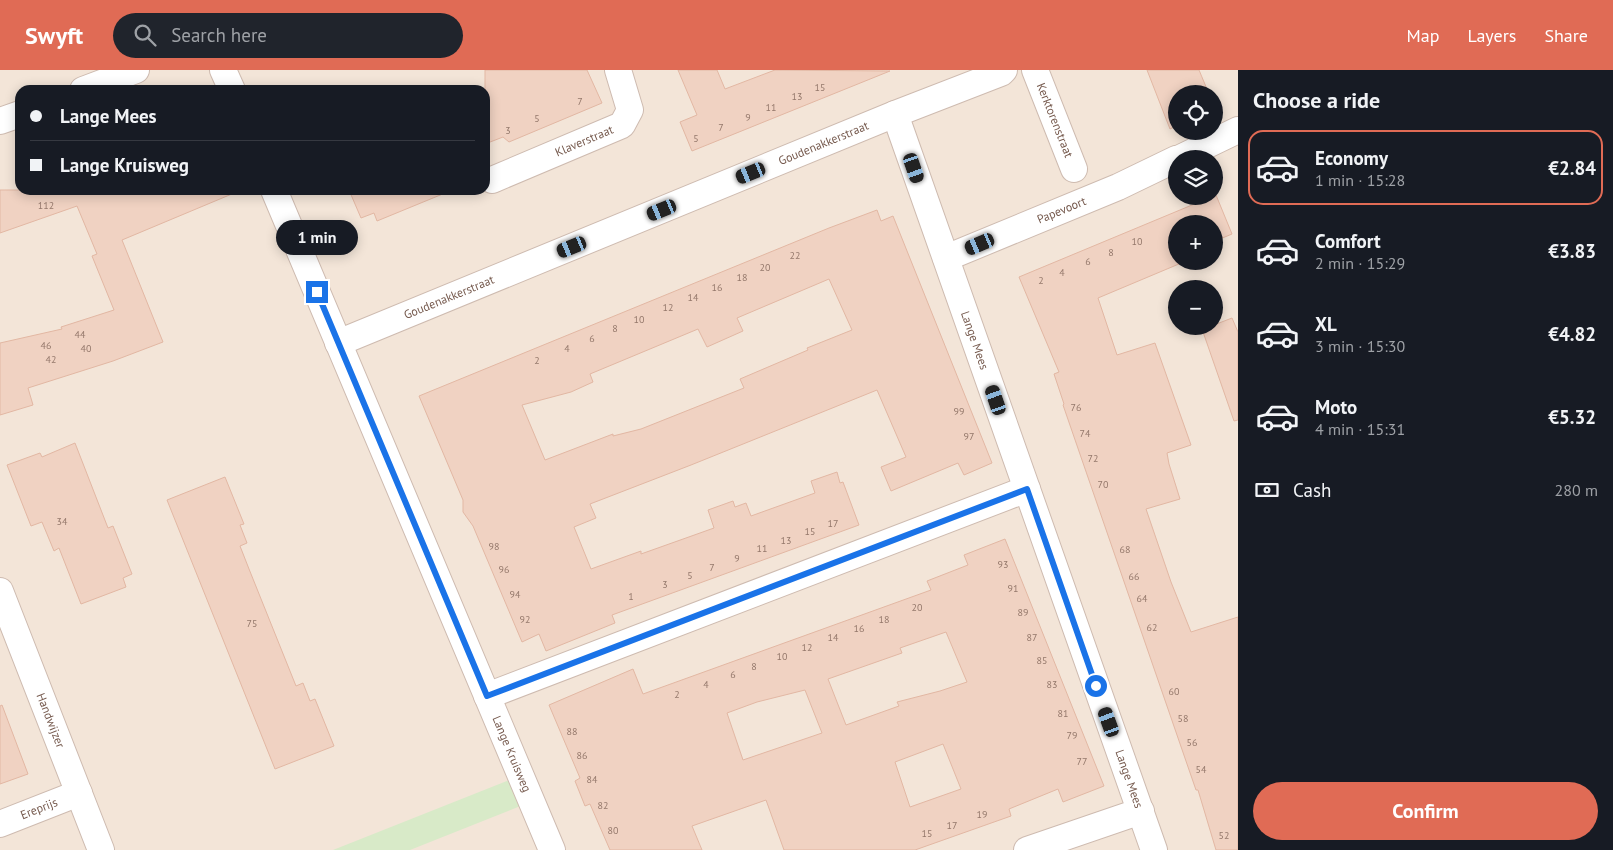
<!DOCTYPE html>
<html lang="en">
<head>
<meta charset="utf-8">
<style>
  body { margin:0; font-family:"PT Sans",sans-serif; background:#20242c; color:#f1f3f6; height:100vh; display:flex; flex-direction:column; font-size:19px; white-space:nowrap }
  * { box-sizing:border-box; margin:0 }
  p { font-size:16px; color:#9ea1a6 }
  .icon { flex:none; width:28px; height:28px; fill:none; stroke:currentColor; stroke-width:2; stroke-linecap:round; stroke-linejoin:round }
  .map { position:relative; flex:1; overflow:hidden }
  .sheet { display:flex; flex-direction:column; background:#171b24; width:375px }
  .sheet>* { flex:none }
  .hud { position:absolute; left:15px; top:15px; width:475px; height:110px; border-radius:15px; box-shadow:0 2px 12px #0003; display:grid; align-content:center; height:110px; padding:0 15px; background:#171b24 }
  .fabs { position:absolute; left:1168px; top:15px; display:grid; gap:10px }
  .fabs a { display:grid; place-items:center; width:55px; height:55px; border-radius:50%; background:#171b24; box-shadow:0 2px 12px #0003; font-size:25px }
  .end { position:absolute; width:22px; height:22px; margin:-11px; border:6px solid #1a73e8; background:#fff; box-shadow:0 0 0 2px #fff }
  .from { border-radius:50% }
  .bubble { position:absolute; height:35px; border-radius:18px; background:#171b24; box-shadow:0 2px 12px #0003; font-size:16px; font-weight:700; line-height:35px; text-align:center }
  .car { position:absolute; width:15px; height:30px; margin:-15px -8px; border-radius:6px; box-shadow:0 0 4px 1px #0007; background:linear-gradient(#222 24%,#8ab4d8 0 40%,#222 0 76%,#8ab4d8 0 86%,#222 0) }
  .hud b { display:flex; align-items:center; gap:18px; height:48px; font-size:19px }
  .hud b+b { border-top:1px solid #363941 }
  .hud i { width:12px; height:12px; background:#f1f3f6 }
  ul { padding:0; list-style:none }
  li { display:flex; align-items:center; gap:15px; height:75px; margin:0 10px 8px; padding:0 5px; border:2px solid transparent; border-radius:15px }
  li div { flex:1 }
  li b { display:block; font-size:19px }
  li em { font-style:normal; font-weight:700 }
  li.on { border-color:#e06b55 }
  li>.icon { width:45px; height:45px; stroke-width:1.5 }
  h2 { padding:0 15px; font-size:22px; line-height:60px }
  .pay { display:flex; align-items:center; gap:12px; height:55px; padding:0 15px; font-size:19px }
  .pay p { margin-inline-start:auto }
  .cta { display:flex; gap:10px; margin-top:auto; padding:10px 15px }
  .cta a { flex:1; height:58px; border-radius:30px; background:#e06b55; color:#fff; font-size:20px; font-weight:700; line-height:58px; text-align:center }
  header { display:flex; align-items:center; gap:30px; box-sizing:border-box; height:70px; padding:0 25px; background:#e06b55; color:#fff }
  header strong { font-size:24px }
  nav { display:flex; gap:28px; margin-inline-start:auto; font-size:18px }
  .search { width:350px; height:45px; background:#20242c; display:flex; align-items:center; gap:12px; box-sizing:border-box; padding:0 18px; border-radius:28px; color:#9ea1a6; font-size:19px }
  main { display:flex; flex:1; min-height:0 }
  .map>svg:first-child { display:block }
  .residential { fill:#f3e5d8; fill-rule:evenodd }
  .green { fill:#d8eac8 }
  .building { fill:#f0d2c2; stroke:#e2b7a3; fill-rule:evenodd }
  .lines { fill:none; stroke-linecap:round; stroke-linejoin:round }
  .minor-casing { stroke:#cebbb0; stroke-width:28 }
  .minor { stroke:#fff; stroke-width:26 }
  .route { stroke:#1a73e8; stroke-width:6 }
  .labels { text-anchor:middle; stroke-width:4.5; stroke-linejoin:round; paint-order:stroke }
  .number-label { font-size:10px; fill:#94786b }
  .street-label { font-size:12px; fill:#765a4e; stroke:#fef8f0 }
</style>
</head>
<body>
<header>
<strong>Swyft</strong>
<div class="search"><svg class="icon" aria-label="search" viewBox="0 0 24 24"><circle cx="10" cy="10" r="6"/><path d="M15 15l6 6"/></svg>Search here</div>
<nav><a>Map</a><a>Layers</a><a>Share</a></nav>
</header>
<main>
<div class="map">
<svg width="1238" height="780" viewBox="0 0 1238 780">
  <rect width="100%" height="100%" fill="#fcf4ea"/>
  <path class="residential" d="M0 0H1238V780H0ZM20 20H485V120H20ZM1176 24H1214V61H1176ZM1176 89H1214V126H1176ZM1176 154H1214V191H1176ZM1176 219H1214V256H1176Z"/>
  <path class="green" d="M517 707 528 733 410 780H333Z"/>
  <g class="building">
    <path d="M485 0H587L602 33 509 72 503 67 485 74Z"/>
    <path d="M678 0H717L725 19 775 0 890 1 692 81 680 52 697 45Z"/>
    <path d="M1147 0H1199L1209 24H1176V56L1170 59Z"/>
    <path d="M0 120H239V121L122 170 163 272 113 291 28 318 33 335 0 345V273L62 259 61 257 114 240 92 186 97 184 77 136 0 163Z"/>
    <path d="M349 120H450V121L377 151 374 143 361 148Z"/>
    <path d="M1216 125 1232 164 1220 169 1222 175 1214 179V154H1176V191H1186L1098 228 1117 285 1155 273 1191 375 1167 383 1169 394 1180 429 1146 439 1171 512 1191 562 1238 547V780H1216L1198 720H1196L1187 694 1063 335 1064 334 1054 304 1059 302 1019 207Z"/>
    <path d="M877 140 881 151 893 146 992 393 964 405 958 393 891 421 881 397 906 387 877 320 691 395 590 434 596 448 574 457 591 499 641 481V484L714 458 708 440 733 431 735 437 746 433 751 446 815 423 811 411 837 402 840 413 843 412 859 455 612 545 615 553 546 581 539 564 522 572 473 456 463 442V430L419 326 829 158ZM829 209 852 260 807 278 808 280 740 309 744 318 641 359 613 366V364L545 390 522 335 571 322 593 312 590 304 698 259 707 277 743 261 737 248Z"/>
    <path d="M1232 248 1238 262V350L1234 351 1202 259 1214 256V255Z"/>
    <path d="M75 373 108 458 113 456 132 504 123 508 126 517 81 534 59 478 54 481 42 452 31 456 7 395 40 383 42 387Z"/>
    <path d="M225 407 244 454 240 455 247 473 240 476 249 499 296 616 303 613 310 631 315 629 334 676 275 699 167 430Z"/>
    <path d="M1005 469 1104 716 1063 732 1058 719 1009 739 1011 746 915 780H784L766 730 692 756 702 780H610L590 734 585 736 575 711 580 708 549 635 633 599 643 624 931 520 927 511 968 495 964 485ZM946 562 967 612 940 621 897 632 899 636 846 655 828 609 902 583 900 578ZM805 620 822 663 743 690 727 643 757 632ZM943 674 961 719 910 737 895 692Z"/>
    <path d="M2 635 28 704 0 714V636Z"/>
  </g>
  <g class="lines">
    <g class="minor-casing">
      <g id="minor">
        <path d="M223 0 232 20"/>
        <path id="s1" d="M1035 0 1074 99"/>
        <path d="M83 20 136 0"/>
        <path id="s2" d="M895 44 1154 780"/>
        <path d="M0 51 20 44"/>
        <path d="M1178 89 1238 60"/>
        <path id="s3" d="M492 110 622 55 630 40 618 0"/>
        <path id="s4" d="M274 120 552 780"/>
        <path id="s5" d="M946 188 1118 117 1176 89"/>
        <path id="s6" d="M338 273 895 44 1001 3 1004 0"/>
        <path id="s7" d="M0 521 101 780"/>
        <path d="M487 626 1027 419"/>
        <path id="s8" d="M0 754 79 723"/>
        <path d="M1027 780 1141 741"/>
      </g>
    </g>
    <use href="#minor" class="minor"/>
  </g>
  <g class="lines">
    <path class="route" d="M317 222 487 626 1027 419 1096 616"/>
  </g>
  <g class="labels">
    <g class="number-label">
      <text x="820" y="21">15</text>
      <text x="797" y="30">13</text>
      <text x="580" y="35">7</text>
      <text x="771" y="41">11</text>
      <text x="748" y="51">9</text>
      <text x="537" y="52">5</text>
      <text x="721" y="61">7</text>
      <text x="508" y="64">3</text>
      <text x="696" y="72">5</text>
      <text x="46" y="139">112</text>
      <text x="1137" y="175">10</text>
      <text x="1111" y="186">8</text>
      <text x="795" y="189">22</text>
      <text x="1088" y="195">6</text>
      <text x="765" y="201">20</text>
      <text x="1062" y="206">4</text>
      <text x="742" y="211">18</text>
      <text x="1041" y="214">2</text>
      <text x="717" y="221">16</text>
      <text x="693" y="231">14</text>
      <text x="668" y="241">12</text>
      <text x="639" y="253">10</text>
      <text x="615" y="262">8</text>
      <text x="80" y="268">44</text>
      <text x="592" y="272">6</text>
      <text x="46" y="279">46</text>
      <text x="86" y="282">40</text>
      <text x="567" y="282">4</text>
      <text x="51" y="293">42</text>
      <text x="537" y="294">2</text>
      <text x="1076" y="341">76</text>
      <text x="959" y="345">99</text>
      <text x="1085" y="367">74</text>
      <text x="969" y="370">97</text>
      <text x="1093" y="392">72</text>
      <text x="1103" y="418">70</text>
      <text x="62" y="455">34</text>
      <text x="833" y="457">17</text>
      <text x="810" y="465">15</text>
      <text x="786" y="474">13</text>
      <text x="494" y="480">98</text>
      <text x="762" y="482">11</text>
      <text x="1125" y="483">68</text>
      <text x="737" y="492">9</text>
      <text x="1003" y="498">93</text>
      <text x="712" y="501">7</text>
      <text x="504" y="503">96</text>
      <text x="690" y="509">5</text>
      <text x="1134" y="510">66</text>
      <text x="665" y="518">3</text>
      <text x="1013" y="522">91</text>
      <text x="515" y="528">94</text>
      <text x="631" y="530">1</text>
      <text x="1142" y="532">64</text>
      <text x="917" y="541">20</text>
      <text x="1023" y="546">89</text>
      <text x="525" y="553">92</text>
      <text x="884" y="553">18</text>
      <text x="252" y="557">75</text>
      <text x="1152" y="561">62</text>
      <text x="859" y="562">16</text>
      <text x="833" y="571">14</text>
      <text x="1032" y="571">87</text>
      <text x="807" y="581">12</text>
      <text x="782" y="590">10</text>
      <text x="1042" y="594">85</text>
      <text x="754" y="600">8</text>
      <text x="733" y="608">6</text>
      <text x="706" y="618">4</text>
      <text x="1052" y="618">83</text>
      <text x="1174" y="625">60</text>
      <text x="677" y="628">2</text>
      <text x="1063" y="647">81</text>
      <text x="1183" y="652">58</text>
      <text x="572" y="665">88</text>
      <text x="1072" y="669">79</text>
      <text x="1192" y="676">56</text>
      <text x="582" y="689">86</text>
      <text x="1082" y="695">77</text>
      <text x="1201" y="703">54</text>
      <text x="592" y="713">84</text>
      <text x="603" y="739">82</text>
      <text x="982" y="748">19</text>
      <text x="952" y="759">17</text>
      <text x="613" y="764">80</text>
      <text x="927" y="767">15</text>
      <text x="1224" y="769">52</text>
    </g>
    <g class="street-label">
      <text dy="4" stroke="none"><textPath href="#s1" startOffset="54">Kerktorenstraat</textPath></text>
      <text dy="4" stroke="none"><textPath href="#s3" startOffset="100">Klaverstraat</textPath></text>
      <text dy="4" stroke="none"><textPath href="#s6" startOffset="525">Goudenakkerstraat</textPath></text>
      <text dy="4" stroke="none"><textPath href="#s5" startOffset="125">Papevoort</textPath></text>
      <text dy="4" stroke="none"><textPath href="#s6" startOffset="120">Goudenakkerstraat</textPath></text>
      <text dy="4" stroke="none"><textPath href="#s2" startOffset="240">Lange Mees</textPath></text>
      <text dy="4" stroke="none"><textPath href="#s7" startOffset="139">Handwijzer</textPath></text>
      <text dy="4" stroke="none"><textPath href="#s4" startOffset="612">Lange Kruisweg</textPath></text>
      <text dy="4" stroke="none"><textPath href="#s2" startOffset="705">Lange Mees</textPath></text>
      <text dy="4" stroke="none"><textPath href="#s8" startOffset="42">Ereprijs</textPath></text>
    </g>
  </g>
</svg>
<div class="fabs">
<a><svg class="icon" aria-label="locate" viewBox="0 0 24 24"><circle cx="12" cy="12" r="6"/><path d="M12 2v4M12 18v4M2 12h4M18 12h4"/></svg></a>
<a><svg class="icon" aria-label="layers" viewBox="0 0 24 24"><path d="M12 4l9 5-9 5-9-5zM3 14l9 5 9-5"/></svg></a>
<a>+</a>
<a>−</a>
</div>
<i class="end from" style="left:1096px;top:616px"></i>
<i class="end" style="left:317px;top:222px"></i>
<div class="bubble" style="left:276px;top:150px;width:82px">1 min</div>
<i class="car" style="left:914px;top:98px;rotate:161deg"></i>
<i class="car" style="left:751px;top:103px;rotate:248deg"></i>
<i class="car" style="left:662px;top:140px;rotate:248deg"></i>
<i class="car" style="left:980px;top:174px;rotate:247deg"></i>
<i class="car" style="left:572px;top:177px;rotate:248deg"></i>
<i class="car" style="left:996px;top:330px;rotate:341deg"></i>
<i class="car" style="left:1109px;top:652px;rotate:340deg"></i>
<div class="hud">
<b><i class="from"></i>Lange Mees</b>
<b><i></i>Lange Kruisweg</b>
</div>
</div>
<section class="sheet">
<h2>Choose a ride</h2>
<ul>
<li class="on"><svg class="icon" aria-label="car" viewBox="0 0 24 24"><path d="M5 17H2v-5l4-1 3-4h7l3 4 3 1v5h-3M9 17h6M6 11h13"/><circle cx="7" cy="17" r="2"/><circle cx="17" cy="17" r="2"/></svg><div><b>Economy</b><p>1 min · 15:28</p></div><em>€2.84</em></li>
<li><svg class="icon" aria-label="car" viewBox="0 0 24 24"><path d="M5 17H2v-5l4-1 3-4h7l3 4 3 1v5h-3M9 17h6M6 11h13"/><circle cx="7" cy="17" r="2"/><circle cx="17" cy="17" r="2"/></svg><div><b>Comfort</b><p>2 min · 15:29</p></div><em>€3.83</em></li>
<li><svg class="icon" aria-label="car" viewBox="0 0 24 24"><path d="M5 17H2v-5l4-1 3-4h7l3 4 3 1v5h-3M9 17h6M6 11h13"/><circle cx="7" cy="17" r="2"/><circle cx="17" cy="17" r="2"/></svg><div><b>XL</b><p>3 min · 15:30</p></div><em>€4.82</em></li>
<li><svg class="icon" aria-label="car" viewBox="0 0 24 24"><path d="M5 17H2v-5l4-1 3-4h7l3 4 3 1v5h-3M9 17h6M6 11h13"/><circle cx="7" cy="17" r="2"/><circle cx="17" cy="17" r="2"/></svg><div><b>Moto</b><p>4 min · 15:31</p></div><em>€5.32</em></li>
</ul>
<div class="pay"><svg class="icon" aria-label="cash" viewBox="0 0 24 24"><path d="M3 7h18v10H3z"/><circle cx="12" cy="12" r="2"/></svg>Cash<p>280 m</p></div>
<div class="cta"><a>Confirm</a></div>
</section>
</main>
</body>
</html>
